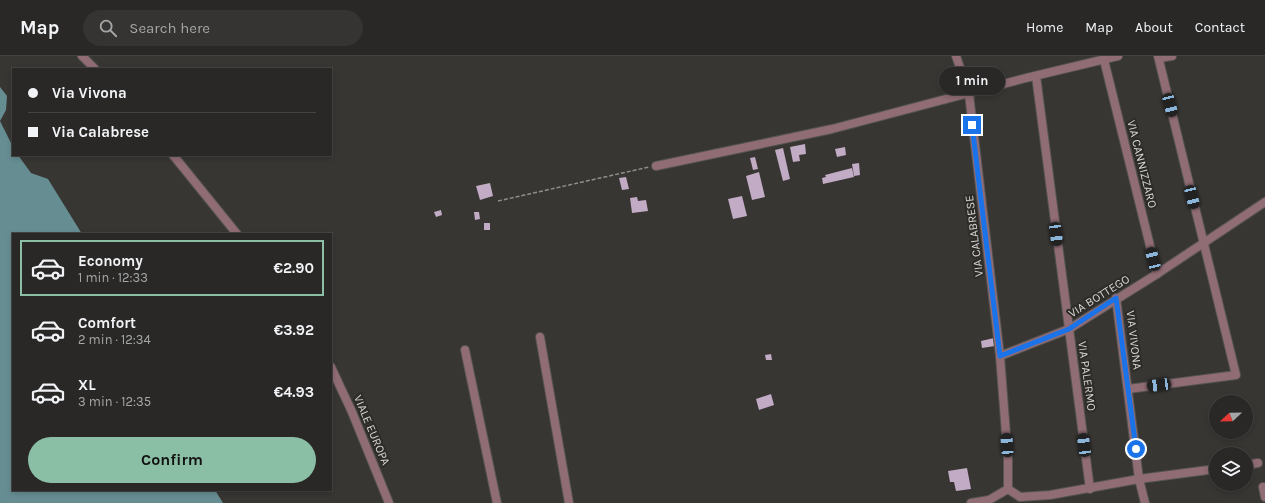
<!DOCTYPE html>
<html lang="en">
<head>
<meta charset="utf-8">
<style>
  body { margin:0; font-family:Karla,sans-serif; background:#353432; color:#f1f3f6; height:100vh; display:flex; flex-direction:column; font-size:15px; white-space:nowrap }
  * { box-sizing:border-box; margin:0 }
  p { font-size:13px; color:#a5a6a7 }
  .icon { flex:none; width:22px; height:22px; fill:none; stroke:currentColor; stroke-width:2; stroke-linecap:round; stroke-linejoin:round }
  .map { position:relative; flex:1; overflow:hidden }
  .details { position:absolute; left:12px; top:177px; width:320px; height:258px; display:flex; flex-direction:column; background:#292826; border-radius:0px; box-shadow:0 2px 6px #0003,0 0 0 1px #454443 }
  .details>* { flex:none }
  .top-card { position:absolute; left:12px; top:12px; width:320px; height:88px; border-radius:0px; box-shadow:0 2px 6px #0003,0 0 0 1px #454443; display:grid; align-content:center; height:88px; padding:0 16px; background:#292826 }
  .needle { width:26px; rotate:248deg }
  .tools { position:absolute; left:1209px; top:339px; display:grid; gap:8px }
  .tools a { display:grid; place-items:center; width:44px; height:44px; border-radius:50%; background:#292826; box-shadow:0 2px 6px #0003,0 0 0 1px #454443; font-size:20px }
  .end { position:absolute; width:18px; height:18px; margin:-9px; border:5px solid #1a73e8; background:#fff; box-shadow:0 0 0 2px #fff }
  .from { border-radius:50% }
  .bubble { position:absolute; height:28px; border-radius:14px; background:#292826; box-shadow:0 2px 6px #0003,0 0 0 1px #454443; font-size:13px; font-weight:700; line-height:28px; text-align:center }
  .car { position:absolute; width:12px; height:24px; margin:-12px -6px; border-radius:5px; box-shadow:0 0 3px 1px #0007; background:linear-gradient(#222 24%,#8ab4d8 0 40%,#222 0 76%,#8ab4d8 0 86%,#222 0) }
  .top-card b { display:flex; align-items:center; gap:14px; height:38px; font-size:15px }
  .top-card b+b { border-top:1px solid #454443 }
  .top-card i { width:10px; height:10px; background:#f1f3f6 }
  ul { padding:7px 0 0; list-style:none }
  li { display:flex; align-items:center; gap:12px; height:56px; margin:0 8px 6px; padding:0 8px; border:2px solid transparent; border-radius:0px }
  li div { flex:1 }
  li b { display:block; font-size:15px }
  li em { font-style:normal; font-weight:700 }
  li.current { border-color:#8abfa5 }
  li>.icon { width:36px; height:36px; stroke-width:1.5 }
  .button { display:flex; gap:8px; margin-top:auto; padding:8px 16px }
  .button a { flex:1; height:46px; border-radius:24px; background:#8abfa5; color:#111; font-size:16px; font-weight:700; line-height:46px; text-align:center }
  header { display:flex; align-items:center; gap:24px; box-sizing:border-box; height:56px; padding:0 20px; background:#292826; border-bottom:1px solid #454443 }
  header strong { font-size:19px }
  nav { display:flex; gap:22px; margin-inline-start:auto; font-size:14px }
  .search { width:280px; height:36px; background:#353432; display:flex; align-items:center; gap:10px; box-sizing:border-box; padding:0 14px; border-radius:22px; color:#a5a6a7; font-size:15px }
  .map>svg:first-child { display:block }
  .water { fill:#668d92 }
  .building { fill:#c2abc4 }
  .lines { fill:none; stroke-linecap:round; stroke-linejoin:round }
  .minor-casing { stroke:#545350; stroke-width:10 }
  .tertiary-casing { stroke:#545350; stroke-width:10 }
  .path { stroke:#8f8e8b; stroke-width:1.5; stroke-dasharray:4 2; stroke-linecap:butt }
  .minor { stroke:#906c75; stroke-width:8 }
  .tertiary { stroke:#906c75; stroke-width:8 }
  .route { stroke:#1a73e8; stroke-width:5 }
  .labels { text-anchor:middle; stroke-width:4; stroke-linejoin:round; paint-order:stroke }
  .street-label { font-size:12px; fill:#d7d6d4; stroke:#2d2c29 }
</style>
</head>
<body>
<header>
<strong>Map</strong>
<div class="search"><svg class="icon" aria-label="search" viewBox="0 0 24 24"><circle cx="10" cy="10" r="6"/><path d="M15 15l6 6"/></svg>Search here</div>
<nav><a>Home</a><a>Map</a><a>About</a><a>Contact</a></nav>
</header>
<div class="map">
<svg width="1265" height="447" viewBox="0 0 1265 447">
  <rect width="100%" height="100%" fill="#373633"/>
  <path class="water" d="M0 31 7 40 6 54 0 65 13 91V99H18L31 117 48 123 82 178H13V434H215L223 447H0Z"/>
  <g class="building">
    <path d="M805 88 806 98 799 99 800 105 793 106 790 91Z"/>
    <path d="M845 91 846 99 837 101 835 93Z"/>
    <path d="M783 92 790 123 783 125 775 94Z"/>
    <path d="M755 101 758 113 753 114 750 102Z"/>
    <path d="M859 107 860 119 854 120 852 108Z"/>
    <path d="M852 112 854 121 823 128 822 122 826 121 825 119Z"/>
    <path d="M759 116 765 141 752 144 746 120Z"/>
    <path d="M626 121 629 133 622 134 619 122Z"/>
    <path d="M490 127 493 140 480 144 476 130Z"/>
    <path d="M742 140 747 160 733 163 728 143Z"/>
    <path d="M637 141 638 145 646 144 648 155 632 157 630 142Z"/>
    <path d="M441 154 442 159 436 161 434 156Z"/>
    <path d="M474 156H479L480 163 475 164Z"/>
    <rect x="484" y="167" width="6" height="7"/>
    <path d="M994 282 995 290 982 292 981 285Z"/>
    <path d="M771 298 772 304H766L765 299Z"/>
    <path d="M771 338 774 349 759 354 756 343Z"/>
    <path d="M967 412 971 433 956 435 954 426H950L948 415Z"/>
  </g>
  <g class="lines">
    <g class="minor-casing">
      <g id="minor">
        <path d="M956 0 969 38 1000 300 1008 404V433"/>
        <path d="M1159 2 1172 0"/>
        <path d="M1104 4 1157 218"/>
        <path d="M1036 20 1090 433"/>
        <path d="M656 110 832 73 1026 22 1118 0"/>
        <path d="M1116 242 1139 423 1145 447"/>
        <path d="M540 281 569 447"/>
        <path d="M465 294 497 447"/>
        <path d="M1000 300 1069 273 1157 218 1265 146"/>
        <path d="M1128 333 1236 319 1158 0"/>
        <path d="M1246 409 1258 407"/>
        <path d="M1263 431 1265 441"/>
        <path d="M1008 433 1020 441 1050 439 1139 423 1216 413"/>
        <path d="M971 447 989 444 1008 433"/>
      </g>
    </g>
    <g class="tertiary-casing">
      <g id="tertiary">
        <path d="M82 0 95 13"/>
        <path d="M173 99 237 178"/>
        <path d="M331 311 352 356 389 447"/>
      </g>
    </g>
    <path class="path" d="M498 145 649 111"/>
    <use href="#minor" class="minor"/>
    <use href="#tertiary" class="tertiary"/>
  </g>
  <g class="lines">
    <path class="route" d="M972 69 1000 300 1069 273 1116 242 1136 393"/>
  </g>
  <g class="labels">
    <g class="street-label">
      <text transform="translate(1142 108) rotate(76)" y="4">VIA CANNIZZARO</text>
      <text transform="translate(974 180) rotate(-97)" y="4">VIA CALABRESE</text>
      <text transform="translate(1099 240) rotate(-32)" y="4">VIA BOTTEGO</text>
      <text transform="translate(1134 284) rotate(83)" y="4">VIA VIVONA</text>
      <text transform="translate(1087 320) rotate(82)" y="4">VIA PALERMO</text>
      <text transform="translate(372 374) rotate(67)" y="4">VIALE EUROPA</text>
    </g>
  </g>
</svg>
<div class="tools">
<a><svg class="needle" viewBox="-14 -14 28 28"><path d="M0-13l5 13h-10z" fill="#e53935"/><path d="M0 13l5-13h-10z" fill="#a5a6a7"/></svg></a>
<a><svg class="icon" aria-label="layers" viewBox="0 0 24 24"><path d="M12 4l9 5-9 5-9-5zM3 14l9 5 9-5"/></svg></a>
</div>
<i class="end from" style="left:1136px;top:393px"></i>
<i class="end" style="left:972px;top:69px"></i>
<div class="bubble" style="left:939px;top:11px;width:66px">1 min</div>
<i class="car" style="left:1170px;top:49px;rotate:166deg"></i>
<i class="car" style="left:1192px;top:141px;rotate:166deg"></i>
<i class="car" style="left:1056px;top:178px;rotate:173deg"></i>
<i class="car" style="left:1153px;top:203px;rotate:346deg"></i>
<i class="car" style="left:1159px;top:329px;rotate:263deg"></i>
<i class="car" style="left:1007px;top:389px;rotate:356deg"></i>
<i class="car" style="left:1084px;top:389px;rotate:353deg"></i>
<div class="top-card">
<b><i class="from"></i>Via Vivona</b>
<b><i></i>Via Calabrese</b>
</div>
<section class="details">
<ul>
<li class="current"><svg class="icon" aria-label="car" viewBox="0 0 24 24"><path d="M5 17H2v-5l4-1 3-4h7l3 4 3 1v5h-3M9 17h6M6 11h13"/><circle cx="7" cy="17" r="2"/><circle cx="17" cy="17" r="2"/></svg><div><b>Economy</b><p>1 min · 12:33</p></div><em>€2.90</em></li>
<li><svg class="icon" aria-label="car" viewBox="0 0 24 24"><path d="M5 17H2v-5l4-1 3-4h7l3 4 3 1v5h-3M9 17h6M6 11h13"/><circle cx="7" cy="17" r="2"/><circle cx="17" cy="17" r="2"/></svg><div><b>Comfort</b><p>2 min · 12:34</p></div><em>€3.92</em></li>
<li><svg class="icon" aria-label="car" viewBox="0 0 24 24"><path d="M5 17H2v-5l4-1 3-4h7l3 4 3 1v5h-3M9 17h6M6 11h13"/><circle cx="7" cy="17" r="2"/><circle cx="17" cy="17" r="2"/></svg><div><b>XL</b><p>3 min · 12:35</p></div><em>€4.93</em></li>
</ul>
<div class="button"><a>Confirm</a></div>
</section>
</div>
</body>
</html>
